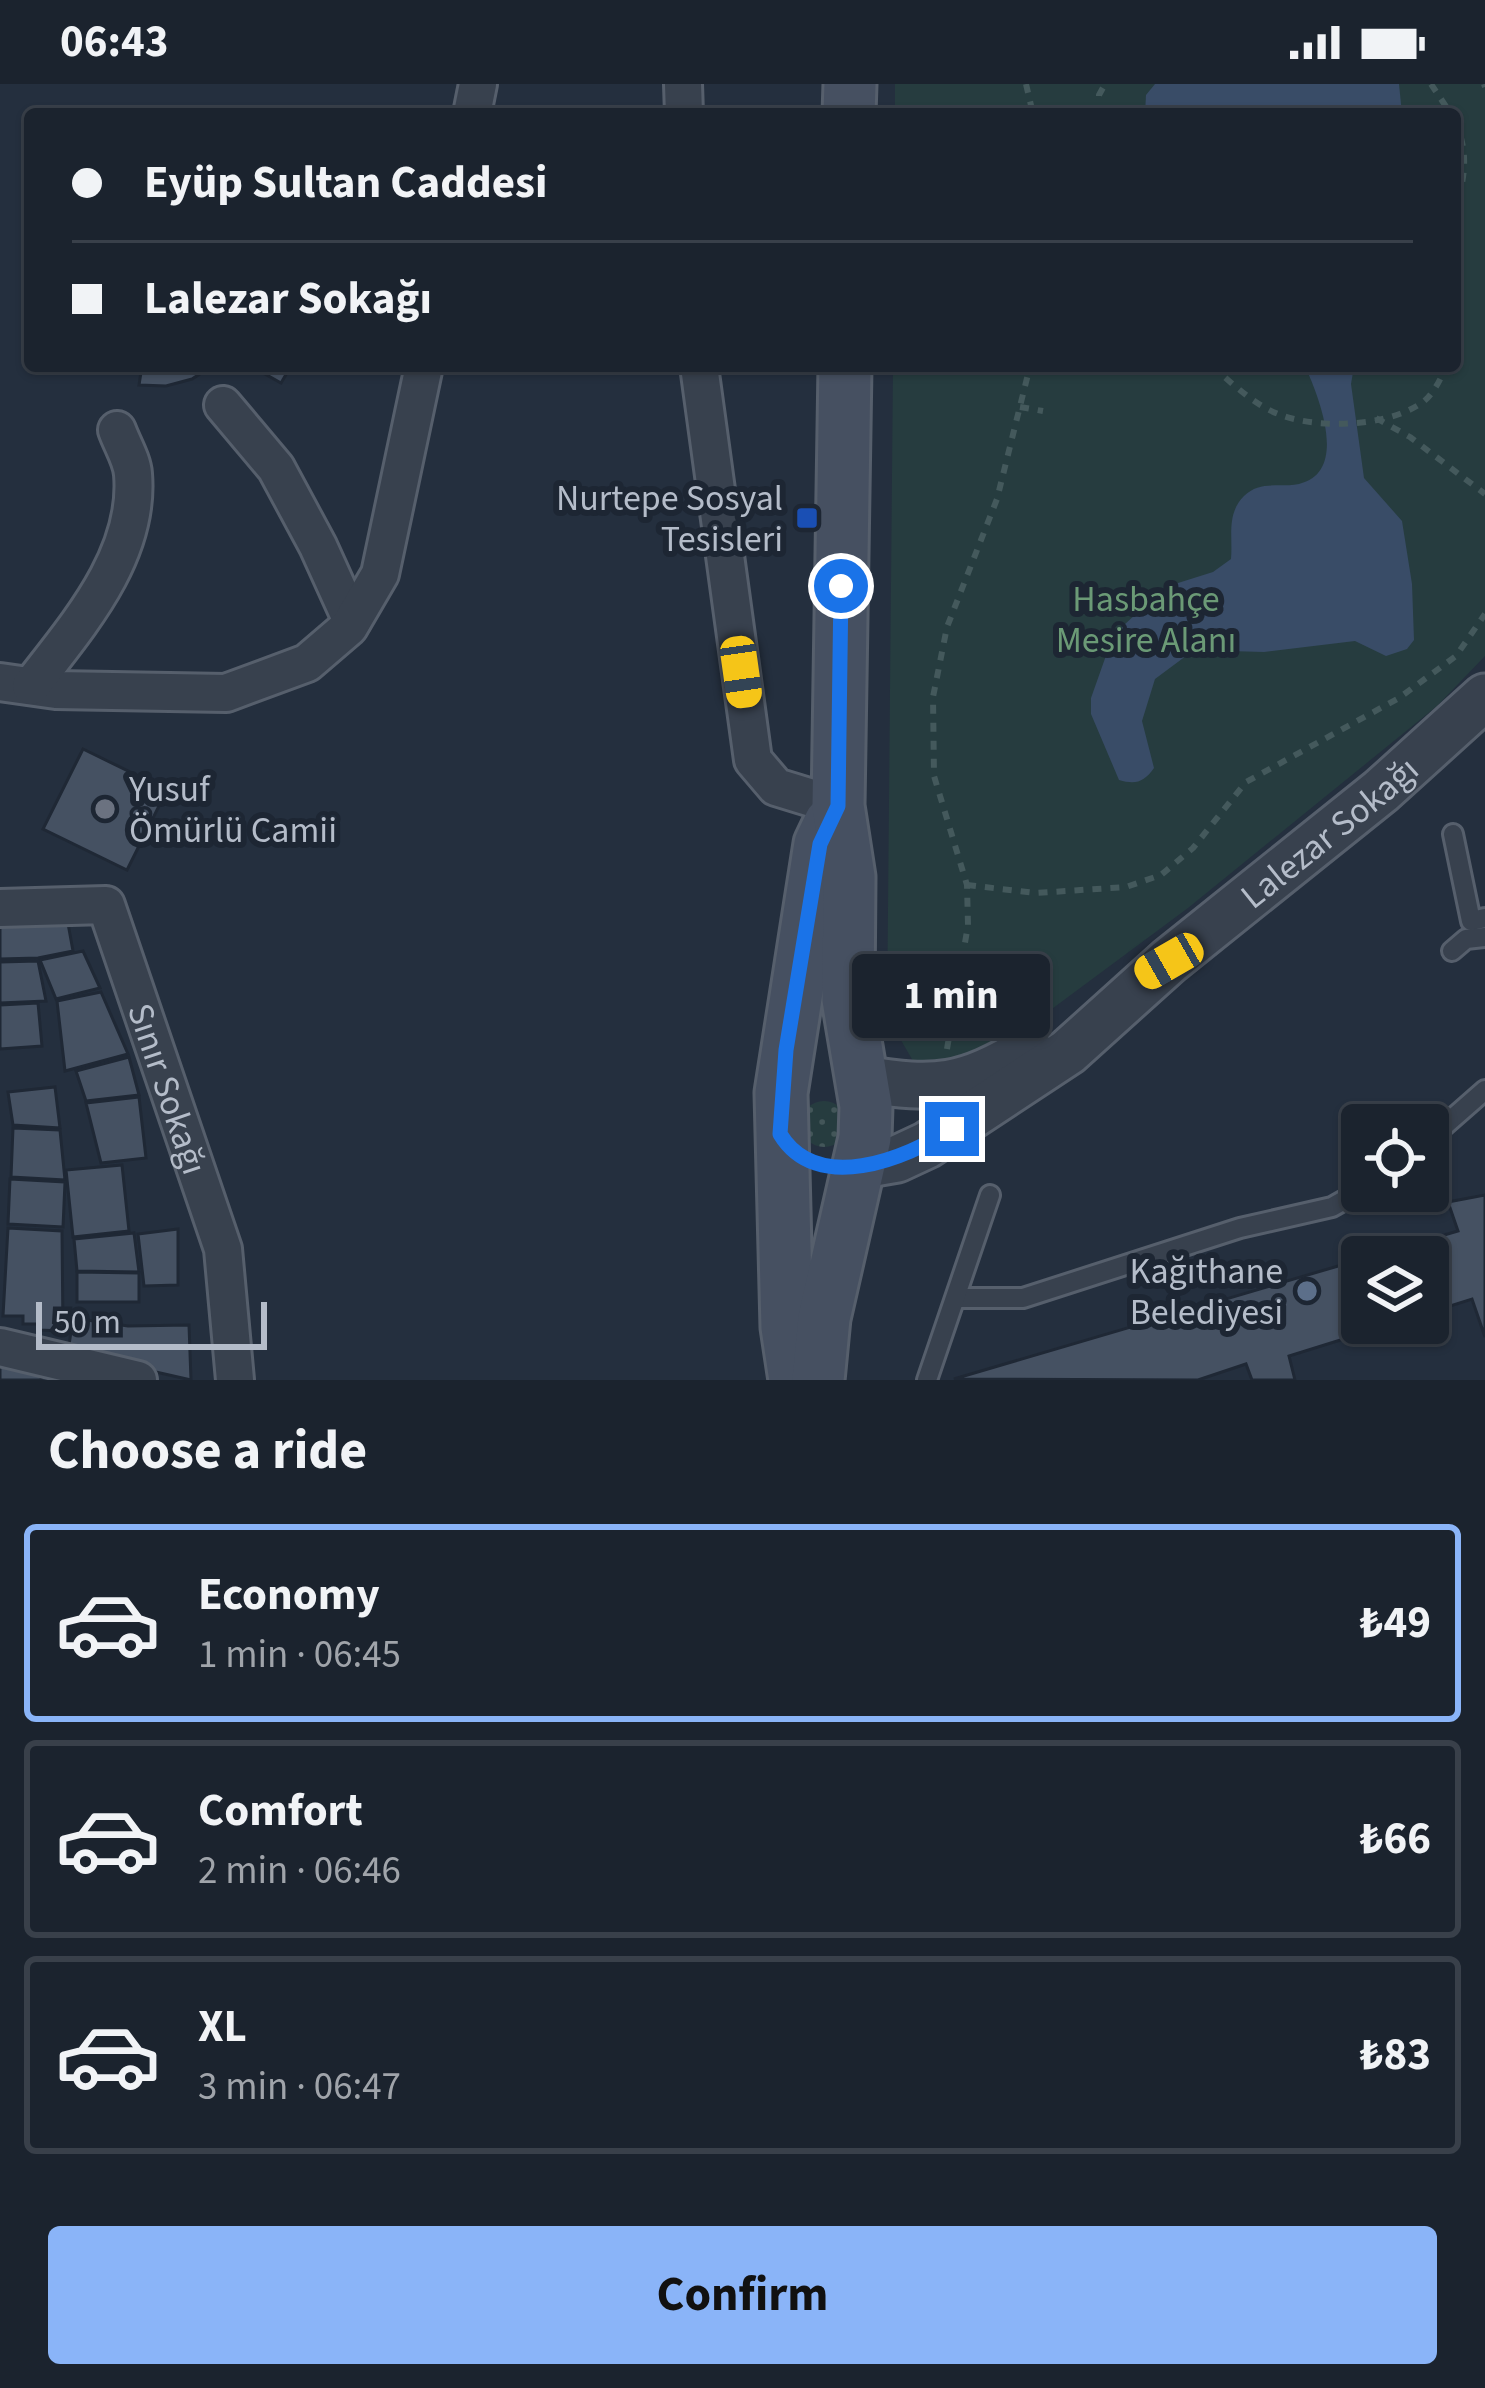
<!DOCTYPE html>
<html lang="en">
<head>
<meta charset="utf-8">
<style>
  body { margin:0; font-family:"Source Sans 3",sans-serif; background:#242b36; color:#f1f3f6; height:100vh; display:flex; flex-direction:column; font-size:45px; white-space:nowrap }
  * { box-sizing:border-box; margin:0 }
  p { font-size:39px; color:#a0a4aa }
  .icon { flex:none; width:66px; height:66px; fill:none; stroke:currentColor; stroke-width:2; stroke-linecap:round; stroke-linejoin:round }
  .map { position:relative; height:1296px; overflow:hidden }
  .panel { display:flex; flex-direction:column; background:#1b232e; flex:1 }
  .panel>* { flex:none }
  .top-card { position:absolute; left:24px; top:24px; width:1437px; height:264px; border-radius:12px; box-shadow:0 3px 9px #0004,0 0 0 3px #39404a; display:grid; align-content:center; height:264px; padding:0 48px; background:#1b232e }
  .controls { position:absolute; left:1341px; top:1020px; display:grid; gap:24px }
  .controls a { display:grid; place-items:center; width:108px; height:108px; border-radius:12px; background:#1b232e; box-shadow:0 3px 9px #0004,0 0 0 3px #39404a; font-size:60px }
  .scale { position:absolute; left:36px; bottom:30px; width:231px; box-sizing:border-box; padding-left:12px; border:6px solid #b4bcc9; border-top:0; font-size:33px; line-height:42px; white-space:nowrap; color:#b4bcc9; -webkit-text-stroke:9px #1d2633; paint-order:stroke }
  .end { position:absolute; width:54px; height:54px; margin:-27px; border:15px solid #1a73e8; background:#fff; box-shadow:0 0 0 6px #fff }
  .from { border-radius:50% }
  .bubble { position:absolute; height:84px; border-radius:12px; background:#1b232e; box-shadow:0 3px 9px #0004,0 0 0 3px #39404a; font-size:39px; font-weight:700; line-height:84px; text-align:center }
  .car { position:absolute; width:36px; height:72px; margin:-36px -18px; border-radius:15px; box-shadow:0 0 9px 3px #0007; background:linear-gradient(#f5c518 24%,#345 0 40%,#f5c518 0 76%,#345 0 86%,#f5c518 0) }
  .top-card b { display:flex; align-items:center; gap:42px; height:114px; font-size:45px }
  .top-card b+b { border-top:3px solid #39404a }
  .top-card i { width:30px; height:30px; background:#f1f3f6 }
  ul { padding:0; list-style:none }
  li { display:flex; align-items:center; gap:36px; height:198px; margin:0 24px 18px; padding:0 24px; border:6px solid #39404a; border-radius:12px }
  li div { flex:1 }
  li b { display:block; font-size:45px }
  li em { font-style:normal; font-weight:700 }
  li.current { border-color:#8ab4f8 }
  li>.icon { width:108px; height:108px; stroke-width:1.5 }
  h2 { padding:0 48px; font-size:54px; line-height:144px }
  .primary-button { display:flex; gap:24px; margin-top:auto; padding:24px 48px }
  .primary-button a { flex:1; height:138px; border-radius:12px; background:#8ab4f8; color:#111; font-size:48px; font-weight:700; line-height:138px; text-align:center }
  .status { display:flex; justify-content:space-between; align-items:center; height:84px; padding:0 60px; background:#1b232e; direction:ltr }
  .status svg { height:33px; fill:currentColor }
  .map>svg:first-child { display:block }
  .grass { fill:url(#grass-dots) }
  .green { fill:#263c3f }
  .water { fill:#394c67 }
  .building { fill:#455162; stroke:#1f2835; stroke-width:3 }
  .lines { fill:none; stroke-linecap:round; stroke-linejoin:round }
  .service-casing { stroke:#565f6c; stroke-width:24 }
  .minor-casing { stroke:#565f6c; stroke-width:42 }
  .tertiary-casing { stroke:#565f6c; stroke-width:51 }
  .secondary-casing { stroke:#565f6c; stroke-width:57 }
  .path { stroke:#44595c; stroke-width:6; stroke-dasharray:9 9; stroke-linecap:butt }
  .service { stroke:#38414e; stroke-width:18 }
  .minor { stroke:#38414e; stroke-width:36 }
  .tertiary { stroke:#38414e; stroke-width:45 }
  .secondary { stroke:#465061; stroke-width:51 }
  .route { stroke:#1a73e8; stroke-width:15 }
  .transit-dot { fill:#1a4fb4; stroke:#1d2633; stroke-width:4.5 }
  .worship-dot { fill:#6b7280; stroke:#1d2633; stroke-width:4.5 }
  .service-dot { fill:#5c6f8a; stroke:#1d2633; stroke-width:4.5 }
  .labels { text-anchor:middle; stroke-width:12; stroke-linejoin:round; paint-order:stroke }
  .poi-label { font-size:36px; fill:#b4bcc9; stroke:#1d2633; text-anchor:end }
  .park-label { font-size:36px; fill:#6b9a76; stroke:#1d2633 }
  .street-label { font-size:36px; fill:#b4bcc9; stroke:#1d2633 }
</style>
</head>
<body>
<div class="status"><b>06:43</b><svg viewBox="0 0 49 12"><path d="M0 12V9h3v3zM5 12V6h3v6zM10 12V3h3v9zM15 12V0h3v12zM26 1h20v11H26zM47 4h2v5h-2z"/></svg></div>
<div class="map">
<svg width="1485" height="1296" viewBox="0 0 1485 1296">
  <defs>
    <pattern id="grass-dots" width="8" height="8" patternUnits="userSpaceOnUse" patternTransform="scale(3)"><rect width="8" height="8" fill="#263c3f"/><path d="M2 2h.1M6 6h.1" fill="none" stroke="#435659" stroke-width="1.8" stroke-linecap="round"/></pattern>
  </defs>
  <rect width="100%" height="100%" fill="#242f3e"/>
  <circle class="grass" cx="824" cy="1040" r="23"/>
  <path class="green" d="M895 0H1485V572L1437 622 1188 824 1006 959 963 981 913 977 887 932 893 282H1455V30H895Z"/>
  <g class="water">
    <path d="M1155 0H1399L1402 30H1145L1146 11Z"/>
    <path d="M1305 282H1354L1351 300 1364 394 1402 437 1412 500 1414 556 1407 565 1386 572 1355 557 1264 568 1194 566 1155 595 1142 637 1154 684C1144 698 1136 701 1119 696L1091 630V614L1108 566 1124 541 1149 518 1178 499 1213 488 1231 475C1233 453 1226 430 1244 412 1260 396 1280 404 1299 400 1350 388 1318 311 1305 282Z"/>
  </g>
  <g class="building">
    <path d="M142 282H212L192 295 166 302 139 301Z"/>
    <path d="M251 282H291L281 299Z"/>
    <path d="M83 665 167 706 127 786 43 745Z"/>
    <path d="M67 834 73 867 38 874 0 875V837Z"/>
    <path d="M83 867 100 904 56 915 40 876Z"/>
    <path d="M38 877 46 917 0 919V878Z"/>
    <path d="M101 908 128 970 65 987 57 917Z"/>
    <path d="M38 919 42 962 0 965V921Z"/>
    <path d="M129 973 139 1011 86 1017 76 987Z"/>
    <path d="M55 1003 60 1044 13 1041 8 1008Z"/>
    <path d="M139 1013 146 1074 101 1079 86 1019Z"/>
    <path d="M13 1044 60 1046 65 1096 11 1093Z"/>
    <path d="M122 1081 129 1147 73 1153 66 1086Z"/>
    <path d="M10 1095 65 1098 63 1143 8 1140Z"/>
    <path d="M1485 1111V1253L1472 1215 1428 1229V1173H1369L1458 1147 1448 1118Z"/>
    <path d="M8 1144 62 1147 63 1247 39 1246V1240H23V1232H3Z"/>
    <path d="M178 1145V1201L144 1202 138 1150Z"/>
    <path d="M134 1149 139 1188 77 1187 74 1155Z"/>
    <path d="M1362 1175V1239H1395L1289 1272 1295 1296H1252L1246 1280 1198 1296 954 1295Z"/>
    <path d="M77 1188 139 1189V1218H77Z"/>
    <path d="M73 1234 128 1242 189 1241 191 1296 68 1268Z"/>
    <path d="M0 1275 42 1289 41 1296H0Z"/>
  </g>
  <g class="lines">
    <g class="service-casing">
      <g id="service">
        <path d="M1453 750 1471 837 1485 834"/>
        <path d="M1452 867 1466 855 1485 853"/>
        <path d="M1428 1056 1485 1006"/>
        <path d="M957 1214H1023L1240 1144 1332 1123 1362 1106"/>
        <path d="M927 1296 990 1111"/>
      </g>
    </g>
    <g class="minor-casing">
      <g id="minor">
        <path d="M683 0 684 30"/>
        <path d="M472 30 478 0"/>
        <path d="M699 282 753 676 776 703 838 722"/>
        <path d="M223 321 276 384 318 462 352 537"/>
        <path d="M0 598 56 606 226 609 307 579 349 543 380 490 424 282"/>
        <path d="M31 602C77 542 140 472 133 390 132 376 122 360 117 346"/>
        <path id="s1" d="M0 824 106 821 223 1165 235 1296"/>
        <path d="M0 1263 138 1296"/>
      </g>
    </g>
    <g class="tertiary-casing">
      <g id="tertiary">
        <path d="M862 995C938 1007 963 1004 1029 965"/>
        <path id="s2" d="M862 1081 897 1075 927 1061 1068 968 1169 877 1381 707 1485 613"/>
      </g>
    </g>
    <g class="secondary-casing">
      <g id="secondary">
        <path d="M849 30 850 0"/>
        <path d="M795 1296 787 1243 781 1009 820 760 830 739"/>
        <path d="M818 1296 824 1234 865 1054 866 1022 848 915 849 793 838 722 845 282"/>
      </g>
    </g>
    <g class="path">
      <path d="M1026 0 1033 30"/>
      <path d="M1431 0 1451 30"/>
      <path d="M1484 0 1485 3"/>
      <path d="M1099 30V11L1105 0"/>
      <path d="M1455 36C1475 85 1456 102 1456 149 1455 185 1462 220 1455 255"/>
      <path d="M1212 282C1233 300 1255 322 1281 331 1318 345 1385 343 1420 320 1432 313 1441 295 1446 282"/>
      <path d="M1020 323 1043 327"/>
      <path d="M1376 334 1410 353 1485 410"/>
      <path d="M967 801 1036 809 1126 803 1161 791 1193 764 1246 698 1399 614 1456 572 1485 530"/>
      <path d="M947 965 968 841 967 801 934 692 933 613 947 543 997 415 1030 282"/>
    </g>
    <use href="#service" class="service"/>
    <use href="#minor" class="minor"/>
    <use href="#tertiary" class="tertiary"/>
    <use href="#secondary" class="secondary"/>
  </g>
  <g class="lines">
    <path class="route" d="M841 502 838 722 820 760 786 966 780 1050C817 1111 905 1075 952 1045"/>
  </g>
  <rect class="transit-dot" x="795" y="422" width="24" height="24" rx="6"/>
  <circle class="worship-dot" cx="105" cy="725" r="12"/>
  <circle class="service-dot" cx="1307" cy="1207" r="12"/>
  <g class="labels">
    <g class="poi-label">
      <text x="783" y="426">Nurtepe Sosyal<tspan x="783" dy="41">Tesisleri</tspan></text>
      <text x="129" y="717" text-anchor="start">Yusuf<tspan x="129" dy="41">Ömürlü Camii</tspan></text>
      <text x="1283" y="1199">Kağıthane<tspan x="1283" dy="41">Belediyesi</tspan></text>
    </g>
    <g class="park-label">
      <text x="1146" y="527">Hasbahçe<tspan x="1146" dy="41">Mesire Alanı</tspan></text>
    </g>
    <g class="street-label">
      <text dy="13" stroke="none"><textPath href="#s2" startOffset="579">Lalezar Sokağı</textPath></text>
      <text dy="13" stroke="none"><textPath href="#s1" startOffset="300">Sınır Sokağı</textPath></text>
    </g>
  </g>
</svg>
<div class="controls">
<a><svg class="icon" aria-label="locate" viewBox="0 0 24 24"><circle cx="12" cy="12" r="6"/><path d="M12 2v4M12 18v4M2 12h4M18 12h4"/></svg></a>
<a><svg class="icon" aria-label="layers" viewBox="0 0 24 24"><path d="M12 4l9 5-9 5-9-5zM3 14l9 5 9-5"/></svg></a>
</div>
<div class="scale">50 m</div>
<i class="end from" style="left:841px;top:502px"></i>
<i class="end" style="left:952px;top:1045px"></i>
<div class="bubble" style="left:852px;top:870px;width:198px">1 min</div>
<i class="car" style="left:741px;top:588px;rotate:172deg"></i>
<i class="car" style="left:1169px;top:877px;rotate:240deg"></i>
<div class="top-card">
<b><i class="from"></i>Eyüp Sultan Caddesi</b>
<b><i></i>Lalezar Sokağı</b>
</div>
</div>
<section class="panel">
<h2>Choose a ride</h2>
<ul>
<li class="current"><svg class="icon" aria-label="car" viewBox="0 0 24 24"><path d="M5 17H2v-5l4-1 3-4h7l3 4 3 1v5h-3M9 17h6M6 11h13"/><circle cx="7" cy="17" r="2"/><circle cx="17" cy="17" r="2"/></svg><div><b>Economy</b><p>1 min · 06:45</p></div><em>₺49</em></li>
<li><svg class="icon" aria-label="car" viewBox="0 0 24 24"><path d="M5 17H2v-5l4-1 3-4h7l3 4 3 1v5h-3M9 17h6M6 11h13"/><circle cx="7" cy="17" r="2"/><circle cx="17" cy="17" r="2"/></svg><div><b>Comfort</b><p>2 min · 06:46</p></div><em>₺66</em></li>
<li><svg class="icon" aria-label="car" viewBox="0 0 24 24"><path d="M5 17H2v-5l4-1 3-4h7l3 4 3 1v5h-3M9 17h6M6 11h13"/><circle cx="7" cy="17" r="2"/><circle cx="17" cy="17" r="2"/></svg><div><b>XL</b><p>3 min · 06:47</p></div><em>₺83</em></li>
</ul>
<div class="primary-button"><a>Confirm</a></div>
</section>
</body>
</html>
